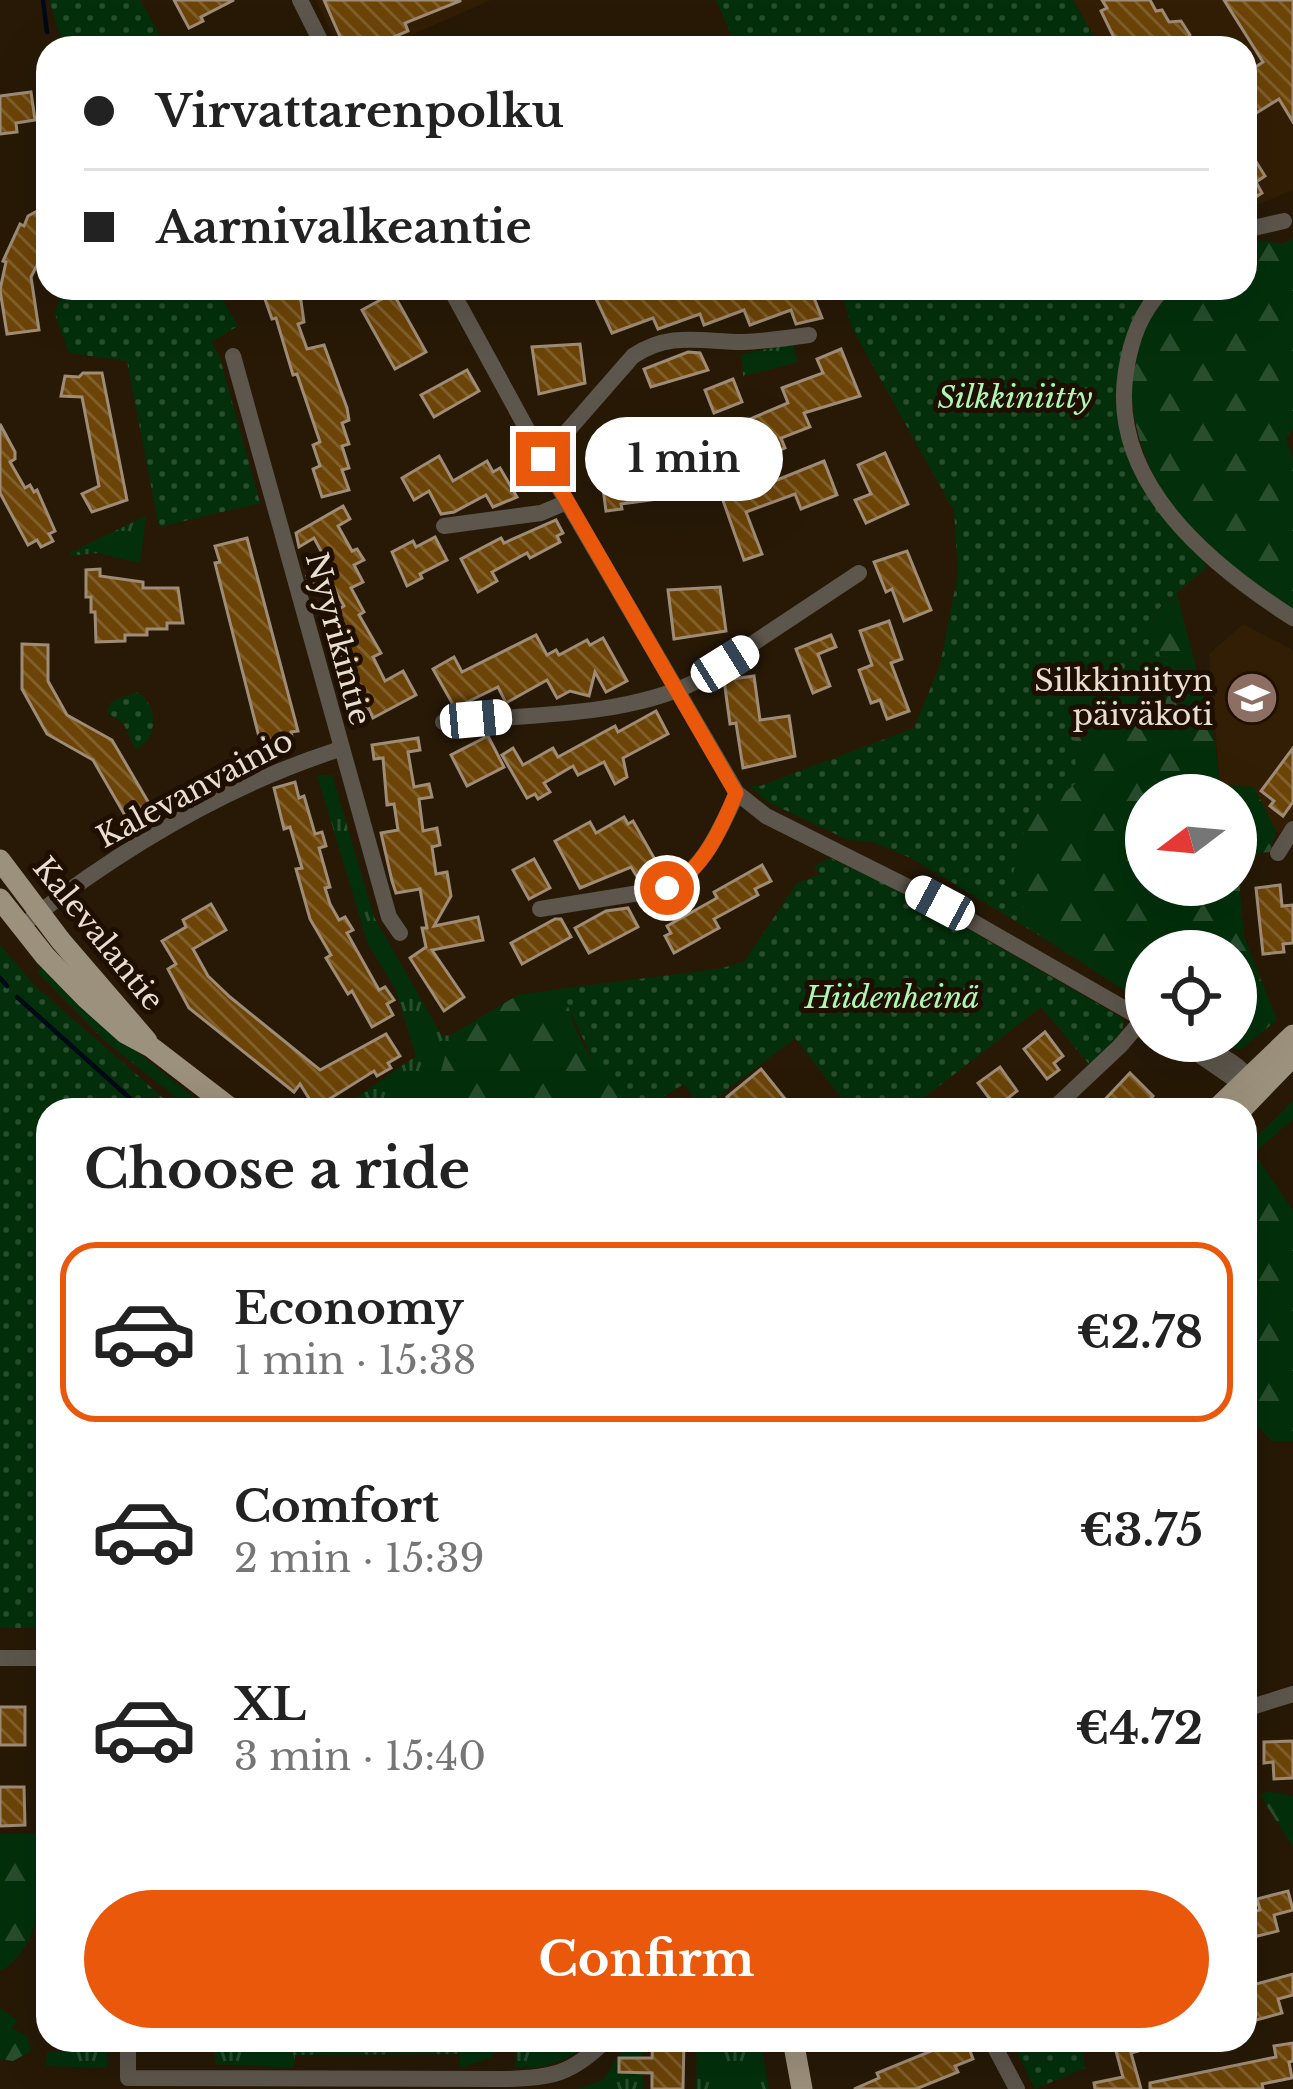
<!DOCTYPE html>
<html lang="en">
<head>
<meta charset="utf-8">
<style>
  body { margin:0; font-family:"Libre Baskerville",serif; background:#f2f2f2; color:#222; height:100vh; display:flex; flex-direction:column; font-size:45px; white-space:nowrap }
  * { box-sizing:border-box; margin:0 }
  p { font-size:39px; color:#767676 }
  .icon { flex:none; width:66px; height:66px; fill:none; stroke:currentColor; stroke-width:2; stroke-linecap:round; stroke-linejoin:round }
  .map { position:relative; flex:1; overflow:hidden }
  .panel { position:absolute; left:36px; top:1098px; width:1221px; height:954px; display:flex; flex-direction:column; background:#fff; border-radius:36px; box-shadow:0 12px 48px #0002 }
  .panel>* { flex:none }
  .banner { position:absolute; left:36px; top:36px; width:1221px; height:264px; border-radius:36px; box-shadow:0 12px 48px #0002; display:grid; align-content:center; height:264px; padding:0 48px; background:#fff }
  .needle { width:78px; rotate:254deg }
  .tools { position:absolute; left:1125px; top:774px; display:grid; gap:24px }
  .tools a { display:grid; place-items:center; width:132px; height:132px; border-radius:50%; background:#fff; box-shadow:0 12px 48px #0002; font-size:60px }
  .end { position:absolute; width:54px; height:54px; margin:-27px; border:15px solid #ea580c; background:#fff; box-shadow:0 0 0 6px #fff }
  .from { border-radius:50% }
  .bubble { position:absolute; height:84px; border-radius:42px; background:#fff; box-shadow:0 12px 48px #0002; font-size:39px; font-weight:700; line-height:84px; text-align:center }
  .car { position:absolute; width:36px; height:72px; margin:-36px -18px; border-radius:15px; box-shadow:0 0 9px 3px #0007; background:linear-gradient(#fff 24%,#345 0 40%,#fff 0 76%,#345 0 86%,#fff 0) }
  .banner b { display:flex; align-items:center; gap:42px; height:114px; font-size:45px }
  .banner b+b { border-top:3px solid #e0e0e0 }
  .banner i { width:30px; height:30px; background:#222 }
  ul { padding:0; list-style:none }
  li { display:flex; align-items:center; gap:36px; height:180px; margin:0 24px 18px; padding:0 24px; border:6px solid transparent; border-radius:36px }
  li div { flex:1 }
  li b { display:block; font-size:45px }
  li em { font-style:normal; font-weight:700 }
  li.current { border-color:#ea580c }
  li>.icon { width:108px; height:108px; stroke-width:1.5 }
  h2 { padding:0 48px; font-size:54px; line-height:144px }
  .primary-button { display:flex; gap:24px; margin-top:auto; padding:24px 48px }
  .primary-button a { flex:1; height:138px; border-radius:72px; background:#ea580c; color:#fff; font-size:48px; font-weight:700; line-height:138px; text-align:center }
  .map>svg:first-child { display:block }
  .built { fill:#321e05 }
  .grass { fill:url(#grass-tufts) }
  .forest { fill:url(#forest-firs); fill-rule:evenodd }
  .park { fill:url(#park-dots) }
  .lines { fill:none; stroke-linecap:round; stroke-linejoin:round }
  .stream { stroke:#000916; stroke-width:4.5 }
  .building { fill:url(#building-back-hatch); stroke:#9f8c76; stroke-width:3 }
  .minor { stroke:#5c564c; stroke-width:16 }
  .major { stroke:#9c917c; stroke-width:21 }
  .route { stroke:#ea580c; stroke-width:15 }
  .labels { text-anchor:middle; stroke-width:10; stroke-linejoin:round; paint-order:stroke }
  .park-label { font-size:30px; font-style:italic; fill:#aff7b2; stroke:#1e0f01 }
  .street-label { font-size:30px; fill:#e8ded2; stroke:#1e0f01 }
  .poi-label { font-size:30px; fill:#e8ded2; stroke:#1e0f01; text-anchor:end }
</style>
</head>
<body>
<div class="map">
<svg width="1293" height="2089" viewBox="0 0 1293 2089">
  <defs>
    <pattern id="grass-tufts" width="24" height="20" patternUnits="userSpaceOnUse" patternTransform="scale(3)"><rect width="24" height="20" fill="#03300b"/><path d="M3 7l-1-3M5 7V3M7 7l1-3M15 17l-1-3M17 17v-4M19 17l1-3" fill="none" stroke="#284e2e"/></pattern>
    <pattern id="forest-firs" width="22" height="20" patternUnits="userSpaceOnUse" patternTransform="scale(3)"><rect width="22" height="20" fill="#03300b"/><path d="M5 1l3.5 6h-7zM16 11l3.5 6h-7z" fill="#284e2e"/></pattern>
    <pattern id="park-dots" width="8" height="8" patternUnits="userSpaceOnUse" patternTransform="scale(3)"><rect width="8" height="8" fill="#03300b"/><path d="M2 2h.1M6 6h.1" fill="none" stroke="#284e2e" stroke-width="1.8" stroke-linecap="round"/></pattern>
    <pattern id="building-back-hatch" width="6" height="6" patternUnits="userSpaceOnUse" patternTransform="scale(3)"><rect width="6" height="6" fill="#6c4408"/><path d="M-1 5l2 2M0 0l6 6M5-1l2 2" fill="none" stroke="#815f2b"/></pattern>
  </defs>
  <rect width="100%" height="100%" fill="#271906"/>
  <g class="built">
    <path d="M316 0H491L382 48H339Z"/>
    <path d="M1073 0H1293V190L1245 210V48H1100Z"/>
    <path d="M1243 624 1293 650V819L1281 834 1240 814 1236 795 1220 786 1209 654Z"/>
  </g>
  <g class="grass">
    <path d="M793 344 798 362 743 376 742 354Z"/>
    <path d="M146 516 140 563 98 553 70 556 71 552Z"/>
    <path d="M317 775H332L374 917 442 1036 451 1035 430 1110 347 1104 416 1056 395 988 368 944Z"/>
    <path d="M45 964 117 1036 210 1110H192L104 1040 37 972Z"/>
    <path d="M83 2040H107V2068L46 2066 47 2051 82 2052Z"/>
    <path d="M215 2040H496L492 2057 460 2068V2054L295 2055 294 2068 215 2064Z"/>
    <path d="M515 2040H591C568 2062 547 2068 515 2068Z"/>
    <path d="M629 2040H642L643 2089H578L603 2080Z"/>
    <path d="M697 2040H760L769 2089H696Z"/>
  </g>
  <g class="forest">
    <path d="M1245 238 1282 244 1293 239V428L1286 439 1293 458V609C1262 586 1223 564 1197 537 1143 480 1109 389 1149 316 1155 306 1165 297 1173 288H1245Z"/>
    <path d="M1177 594 1215 743 1220 785 1254 787 1276 831 1270 852 1237 855 1244 937 1277 1020 1240 1050 1214 1041H1236V951H1146V1004L1037 934 1011 882 1026 823 1076 783 1074 704 1126 675 1162 666 1151 615ZM1146 795H1236V885H1146Z"/>
    <path d="M566 988C568 1029 597 1074 628 1100L615 1110H430L451 1035 518 995Z"/>
    <path d="M1293 1101V1119L1254 1153 1293 1211V1441H1271L1245 1410V1148Z"/>
    <path d="M1268 1791 1293 1796V1847L1260 1795Z"/>
    <path d="M0 1834H48V1901L40 1902C35 1928 26 1958 0 1971Z"/>
    <path d="M0 2008 17 2020 12 2028 27 2036 31 2051 13 2061 0 2059Z"/>
  </g>
  <g class="park">
    <path d="M49 0H140L167 48H64Z"/>
    <path d="M716 0H1073L1100 48H737Z"/>
    <path d="M63 288H216L238 326 211 342 219 355 260 503 159 527 127 361 69 353 55 314Z"/>
    <path d="M840 288H1153L1124 384 1145 476 1207 567 1151 615 1162 666 1126 675 1074 704 1076 783 1026 823 1011 882 1037 934 913 859 873 842 848 840 768 802 750 786H760L914 728 940 665 958 573 954 511 852 328Z"/>
    <path d="M137 692C158 705 160 737 136 749L123 723 106 712 111 702Z"/>
    <path d="M830 858 905 893 1124 1019 1120 1046 1094 1070 1041 1007 908 1110H851L795 1038 702 1109 684 1084 642 1110H634L601 1077 567 1004 566 988 718 969 744 962 797 883 820 874 814 866Z"/>
    <path d="M0 945 34 985 177 1110H48V1628H0Z"/>
    <path d="M1011 2040H1081L1085 2068 1035 2089Z"/>
  </g>
  <g class="lines">
    <g class="stream">
      <path d="M43 0 47 32"/>
      <path d="M0 978 7 986"/>
      <path d="M17 997 143 1110"/>
    </g>
  </g>
  <g class="building">
    <path d="M174 0H234L201 17 203 21 189 28Z"/>
    <path d="M324 0H460V1L405 23 408 31 368 48H345Z"/>
    <path d="M1102 0H1150L1156 11 1162 10 1169 22 1181 21 1190 35 1182 48H1119L1101 11 1107 8Z"/>
    <path d="M1224 0H1293V122L1279 99 1245 120V74L1263 62Z"/>
    <path d="M31 92 35 120 16 123 17 132 0 134V96Z"/>
    <path d="M1245 144 1265 176 1256 182 1262 193 1245 204Z"/>
    <path d="M48 205V243L31 277 39 330 7 334 0 290 6 262 3 261 20 224 24 226 28 216Z"/>
    <path d="M261 288H288L291 297 300 294 304 322 298 324 307 349 324 345 347 408 349 420 342 423 349 444 342 446 349 468 342 470 349 490 322 497 313 469 320 466 313 445 320 442 297 374 293 375 276 318 272 319Z"/>
    <path d="M591 288H655L657 292 668 288H810L822 318 796 324 791 310 750 325 744 310 704 325 700 314 658 329 653 318 612 333Z"/>
    <path d="M393 293 426 352 395 369 362 310Z"/>
    <path d="M580 344 585 383 539 394 532 347Z"/>
    <path d="M841 349 860 396 804 413 810 427 781 438 785 448 763 457 772 482 824 461 837 495 801 509 795 494 746 512 762 554 744 560 720 492 749 481 732 433 752 424 750 419 788 403 782 388 823 373 817 359Z"/>
    <path d="M688 352 700 353 708 370 651 387 644 369Z"/>
    <path d="M467 370 479 391 434 417 421 395Z"/>
    <path d="M83 373H102L127 500 92 512 82 494 99 486 82 397 61 396 65 376 79 377Z"/>
    <path d="M733 379 742 402 714 413 705 390Z"/>
    <path d="M0 424 15 452V459L10 462 25 488 30 485 34 492 37 490 55 531 49 534 53 541 41 547 37 540 28 545 0 493Z"/>
    <path d="M885 453 908 504 866 523 855 500 871 494 858 465Z"/>
    <path d="M439 456 453 481 487 461 493 472 500 468 517 497 493 507 486 495 454 512 441 514 429 491 414 500 402 478Z"/>
    <path d="M646 463 651 500 621 504 622 509 606 511 600 466Z"/>
    <path d="M343 506 350 519 338 526 352 551 357 549 364 560 354 565 363 582 351 588 364 612 359 615 381 653 373 657 385 681 403 671 416 695 373 718 369 709 361 713 344 681 338 684 331 661 350 652 329 615 344 606 329 579 311 589 307 576 328 564 314 538 299 547 296 533Z"/>
    <path d="M556 520 563 533 557 536 560 542 530 558 527 553 492 572 497 581 478 592 461 559 501 538 504 543Z"/>
    <path d="M435 537 447 560 420 574 422 578 407 586 392 552 413 541 416 547Z"/>
    <path d="M247 538 298 731 291 732 294 745 271 751 267 735 259 737 215 563 220 562 215 546Z"/>
    <path d="M907 551 931 610 904 621 892 589 886 592 874 562Z"/>
    <path d="M100 569V576L143 582V588H178L183 623H167V629H147V635H125V641L96 642 95 612H91V597H86V570Z"/>
    <path d="M720 587 726 631 674 639 668 590Z"/>
    <path d="M889 621 902 659 891 663 909 711 887 719 880 700 871 703 859 670 872 665 860 631Z"/>
    <path d="M536 635 547 655 556 650 559 655 587 640 590 645 603 638 627 681 606 692 595 672 589 696 570 691 557 698 547 680 506 703 498 687 455 708 433 669 454 657 462 672Z"/>
    <path d="M831 635 836 647 818 654 830 686 813 693 796 649Z"/>
    <path d="M22 644 48 645V681L67 715 112 740 157 817 134 831 93 760 47 734 22 689Z"/>
    <path d="M754 676 760 720 789 716 795 756 743 768 736 723 730 724 724 680Z"/>
    <path d="M656 711 668 734 623 758 627 777 615 784 604 762 578 775 573 766 544 783 550 792 538 799 535 794 527 798 502 755 513 748 523 765 553 748 558 757 615 726 618 732Z"/>
    <path d="M488 736 504 767 467 786 451 755Z"/>
    <path d="M418 738 420 750 408 752 414 787 429 784 432 797 419 799 423 831 437 828 440 845 432 847 436 874 447 872 451 896 434 926 478 917 483 940 432 950 464 997 444 1011 410 958 426 947 422 928H427L420 889 396 893 392 881 381 833 398 830 394 804 387 805 383 758 374 759 372 745Z"/>
    <path d="M1293 748V802L1283 816 1270 806 1274 801 1261 791Z"/>
    <path d="M222 766 229 778 185 803 178 791Z"/>
    <path d="M295 782 299 798 304 796 315 834 322 832 326 846 319 848 330 887 325 888 330 904 339 920 345 917 353 930 347 933 379 990 385 987 394 1000 387 1004 393 1015 372 1027 352 991 348 994 326 958 331 955 310 919 296 869 302 868 290 827 284 829 274 788Z"/>
    <path d="M624 817 628 824 633 821 662 872 639 880 631 867 580 888 555 841 590 822 596 833Z"/>
    <path d="M534 859 550 888 529 899 513 870Z"/>
    <path d="M762 865 771 881 755 889 758 895 714 919 719 928 674 953 665 936 671 933 667 926 717 898 714 892Z"/>
    <path d="M1280 885 1282 906 1293 905V943L1283 944 1284 952 1263 954 1256 888Z"/>
    <path d="M211 904 226 930 193 949 208 976 230 997 320 1070 386 1034 400 1056 388 1063 391 1068 377 1076 374 1071 315 1108 300 1084 294 1092 189 1008 168 969 176 964 162 941 186 927 183 920Z"/>
    <path d="M628 908 638 927 589 953 575 928 606 911Z"/>
    <path d="M555 919H561L571 937 522 964 511 943Z"/>
    <path d="M1045 1032 1063 1056 1054 1063 1059 1070 1047 1079 1024 1049Z"/>
    <path d="M1000 1067 1017 1091 1008 1098 1017 1110H998L978 1083Z"/>
    <path d="M761 1069 794 1110H775L768 1101 757 1110H738L727 1097Z"/>
    <path d="M1130 1073 1153 1096 1140 1110H1095Z"/>
    <rect x="0" y="1707" width="25" height="38"/>
    <path d="M1293 1741V1778L1274 1779 1273 1762 1264 1763V1742Z"/>
    <path d="M0 1787H24L25 1825 0 1826Z"/>
    <path d="M1288 1891 1293 1910 1274 1915 1278 1931 1245 1939V1914L1260 1910 1257 1899Z"/>
    <path d="M1293 1974V1995L1278 1999 1282 2013 1245 2023V1987Z"/>
    <path d="M653 2040H684L683 2089H652V2073L619 2072V2058H652Z"/>
    <path d="M958 2040H966L973 2059 955 2066 958 2072 916 2089H854L879 2078 877 2073Z"/>
    <path d="M1113 2040H1163V2044L1131 2053 1141 2089H1095L1094 2083 1123 2077Z"/>
    <path d="M1293 2043V2061L1289 2062 1292 2078 1262 2084 1263 2089H1150V2083L1276 2057 1274 2046Z"/>
  </g>
  <g class="lines">
    <g class="minor">
      <path d="M300 0 324 48"/>
      <path d="M1245 230 1284 221"/>
      <path d="M450 288 559 488 737 793 766 816 940 903 1146 1021"/>
      <path d="M1164 288C1141 311 1131 339 1126 371 1108 482 1210 565 1293 618"/>
      <path d="M233 356 389 917 400 933"/>
      <path d="M543 459 633 356C670 331 702 342 743 342 765 341 788 338 809 335"/>
      <path d="M444 526 541 513 567 502"/>
      <path d="M443 722C521 715 625 717 695 682L859 573"/>
      <path d="M1278 853 1293 829"/>
      <path d="M540 909 658 890C700 879 720 830 737 793"/>
      <path d="M32 918C123 848 230 784 340 749"/>
      <path d="M1179 1041 1247 1088"/>
      <path d="M1194 1044C1219 1054 1242 1063 1255 1087"/>
      <path d="M1052 1110 1120 1046 1143 1019"/>
      <path d="M0 1658H48"/>
      <path d="M1245 1709 1293 1694"/>
      <path d="M128 2040V2078L505 2079C552 2078 572 2074 606 2040"/>
      <path d="M991 2040 1017 2089"/>
    </g>
    <g class="major">
      <path d="M0 860 61 941 147 1041"/>
      <path d="M0 899 45 956 86 998 125 1033 151 1047 233 1110"/>
      <path d="M1215 1110 1293 1035"/>
      <path d="M1241 1110 1293 1056"/>
      <path d="M793 2040 802 2089"/>
    </g>
  </g>
  <g class="lines">
    <path class="route" d="M543 459 736 793C722 827 703 871 667 888"/>
  </g>
  <defs>
    <g id="school-disc" transform="scale(2.7)"><circle r="9.5" fill="#8d6e63" stroke="#1e0f01"/><path d="M0-5L7-2L0 1L-7-2ZM-4 1L0 2.5L4 1V4Q0 6-4 4Z" fill="#fff"/></g>
  </defs>
  <g fill-rule="evenodd">
    <use href="#school-disc" x="1252" y="698"/>
  </g>
  <g class="labels">
    <g class="park-label">
      <text x="1015" y="408">Silkkiniitty</text>
      <text x="892" y="1008">Hiidenheinä</text>
    </g>
    <g class="street-label">
      <text transform="translate(338 639) rotate(75)" y="10">Nyyrikintie</text>
      <text transform="translate(195 789) rotate(-28)" y="10">Kalevanvainio</text>
      <text transform="translate(98 934) rotate(51)" y="10">Kalevalantie</text>
    </g>
    <g class="poi-label">
      <text x="1213" y="691">Silkkiniityn<tspan x="1213" dy="34">päiväkoti</tspan></text>
    </g>
  </g>
</svg>
<div class="tools">
<a><svg class="needle" viewBox="-14 -14 28 28"><path d="M0-13l5 13h-10z" fill="#e53935"/><path d="M0 13l5-13h-10z" fill="#767676"/></svg></a>
<a><svg class="icon" aria-label="locate" viewBox="0 0 24 24"><circle cx="12" cy="12" r="6"/><path d="M12 2v4M12 18v4M2 12h4M18 12h4"/></svg></a>
</div>
<i class="end from" style="left:667px;top:888px"></i>
<i class="end" style="left:543px;top:459px"></i>
<div class="bubble" style="left:585px;top:417px;width:198px">1 min</div>
<i class="car" style="left:725px;top:664px;rotate:58deg"></i>
<i class="car" style="left:476px;top:719px;rotate:85deg"></i>
<i class="car" style="left:940px;top:903px;rotate:298deg"></i>
<div class="banner">
<b><i class="from"></i>Virvattarenpolku</b>
<b><i></i>Aarnivalkeantie</b>
</div>
<section class="panel">
<h2>Choose a ride</h2>
<ul>
<li class="current"><svg class="icon" aria-label="car" viewBox="0 0 24 24"><path d="M5 17H2v-5l4-1 3-4h7l3 4 3 1v5h-3M9 17h6M6 11h13"/><circle cx="7" cy="17" r="2"/><circle cx="17" cy="17" r="2"/></svg><div><b>Economy</b><p>1 min · 15:38</p></div><em>€2.78</em></li>
<li><svg class="icon" aria-label="car" viewBox="0 0 24 24"><path d="M5 17H2v-5l4-1 3-4h7l3 4 3 1v5h-3M9 17h6M6 11h13"/><circle cx="7" cy="17" r="2"/><circle cx="17" cy="17" r="2"/></svg><div><b>Comfort</b><p>2 min · 15:39</p></div><em>€3.75</em></li>
<li><svg class="icon" aria-label="car" viewBox="0 0 24 24"><path d="M5 17H2v-5l4-1 3-4h7l3 4 3 1v5h-3M9 17h6M6 11h13"/><circle cx="7" cy="17" r="2"/><circle cx="17" cy="17" r="2"/></svg><div><b>XL</b><p>3 min · 15:40</p></div><em>€4.72</em></li>
</ul>
<div class="primary-button"><a>Confirm</a></div>
</section>
</div>
</body>
</html>
